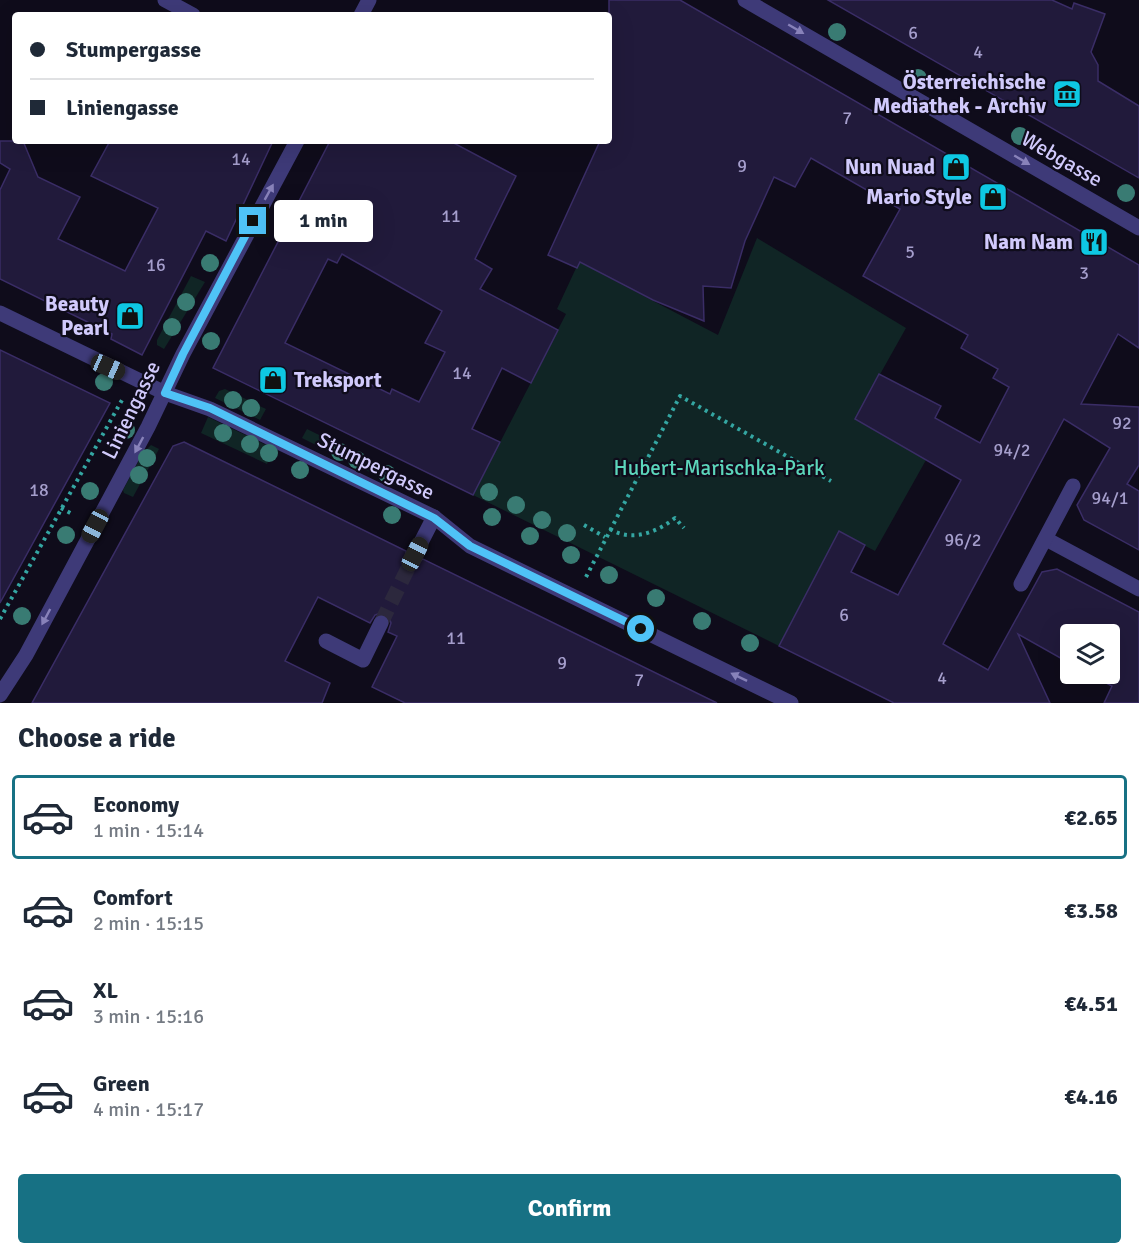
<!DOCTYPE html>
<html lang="en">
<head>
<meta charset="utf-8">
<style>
  body { margin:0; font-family:Signika,sans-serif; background:#f6f6f7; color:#1f2937; height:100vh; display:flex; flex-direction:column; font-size:22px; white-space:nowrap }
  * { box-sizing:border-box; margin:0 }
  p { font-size:20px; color:#747a83 }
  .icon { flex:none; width:33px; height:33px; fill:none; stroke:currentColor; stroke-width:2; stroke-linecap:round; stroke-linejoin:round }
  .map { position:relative; height:703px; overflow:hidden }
  .drawer { display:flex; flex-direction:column; background:#fff; flex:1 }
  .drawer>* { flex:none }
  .guide { position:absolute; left:12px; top:12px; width:600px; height:132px; border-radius:6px; box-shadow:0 6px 24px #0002; display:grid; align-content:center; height:132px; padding:0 18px; background:#fff }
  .controls { position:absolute; left:1060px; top:624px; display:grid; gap:12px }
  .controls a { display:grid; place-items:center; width:60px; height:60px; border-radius:6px; background:#fff; box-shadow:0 6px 24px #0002; font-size:30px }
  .end { position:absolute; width:27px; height:27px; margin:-14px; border:8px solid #4fc3f7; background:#111; box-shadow:0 0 0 3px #111 }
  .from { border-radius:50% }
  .bubble { position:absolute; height:42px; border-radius:6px; background:#fff; box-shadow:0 6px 24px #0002; font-size:20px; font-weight:700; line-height:42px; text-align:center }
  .car { position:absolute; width:18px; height:36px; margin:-18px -9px; border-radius:8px; box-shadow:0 0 4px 2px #0007; background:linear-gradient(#222 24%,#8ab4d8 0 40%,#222 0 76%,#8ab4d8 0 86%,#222 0) }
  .guide b { display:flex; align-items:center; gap:21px; height:57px; font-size:22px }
  .guide b+b { border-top:2px solid #e0e1e3 }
  .guide i { width:15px; height:15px; background:#1f2937 }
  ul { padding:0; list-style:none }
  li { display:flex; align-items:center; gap:18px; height:84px; margin:0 12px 9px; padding:0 6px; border:3px solid transparent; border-radius:6px }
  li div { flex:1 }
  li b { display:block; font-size:22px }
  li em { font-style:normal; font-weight:700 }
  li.current { border-color:#177184 }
  li>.icon { width:54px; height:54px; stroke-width:1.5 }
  h2 { padding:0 18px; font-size:27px; line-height:72px }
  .cta { display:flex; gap:12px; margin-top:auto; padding:12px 18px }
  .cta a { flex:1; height:69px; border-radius:6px; background:#177184; color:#fff; font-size:24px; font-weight:700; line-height:69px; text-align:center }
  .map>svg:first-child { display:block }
  .green { fill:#102525 }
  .building { fill:#211a3b; stroke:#3a2d66; stroke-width:1.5; fill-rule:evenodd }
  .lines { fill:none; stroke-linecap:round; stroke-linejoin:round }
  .minor-tunnel { stroke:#2c283d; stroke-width:15; stroke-dasharray:15 8; stroke-linecap:butt }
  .path { stroke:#34a6a2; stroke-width:4; stroke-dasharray:3 4.5; stroke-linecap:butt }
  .minor { stroke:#3e3a78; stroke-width:15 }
  .tree { fill:#397b73 }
  .oneway { fill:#8882ba }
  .route { stroke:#4fc3f7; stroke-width:8 }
  .labels { text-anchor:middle; stroke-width:4.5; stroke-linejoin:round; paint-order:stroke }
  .number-label { font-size:18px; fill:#a59ecc }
  .poi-label { font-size:21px; font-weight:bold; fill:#d1cafc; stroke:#0f0c1b; text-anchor:end }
  .street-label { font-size:21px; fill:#d1cafc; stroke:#0f0c1b }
  .park-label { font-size:21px; fill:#5cd6bb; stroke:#0f0c1b }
</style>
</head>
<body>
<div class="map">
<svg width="1139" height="703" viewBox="0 0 1139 703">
  <rect width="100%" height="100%" fill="#0f0c1b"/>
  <g class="green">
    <path d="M610 195 633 211 598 272 718 335 757 238 906 328 855 419 926 460 875 551 839 532 779 646 473 495 566 314 557 309Z"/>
    <path d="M191 276 205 282 164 349 157 345V340Z"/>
    <path d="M225 389 266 409 260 420 215 398 219 391Z"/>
    <path d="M208 417 274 449 267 464 201 433Z"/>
    <path d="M307 429 402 476 397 486 302 438Z"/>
    <path d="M151 445 159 449 133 497 124 493 123 490 143 453Z"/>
  </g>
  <g class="building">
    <path d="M609 0H680L1139 265V348L1118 334 1081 404 1139 407V465L1127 484 1139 491V550L1084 520 1077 505 1110 448 1064 419 943 644 988 670 1042 572 1057 569 1139 612V703H1104L1112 686 1089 674H1110V634H1071V664L1018 634 1050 703H894L779 646 839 531 865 545 851 572 898 595 961 480 855 419 879 374 941 406 935 418 980 443 1009 387 993 378 998 369 961 348 968 335 863 276 900 209 811 158 795 187 774 177 745 241 731 288 703 286 704 321 653 300 580 262 577 268 548 255 600 141H609Z"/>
    <path d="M828 0H1052L1072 9 1074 3 1105 14 1091 52 1098 65V81L1139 106V178Z"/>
    <path d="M0 141H23L38 177 80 197 58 239 125 271 158 208 91 176 110 141H273L226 241 206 231 142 355 111 339 112 334 0 279V190L10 169 0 163Z"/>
    <path d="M330 141H450L516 176 475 259 492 269 480 289 558 330 531 383 502 368 472 429 500 442 473 495 213 368ZM342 254 442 311 425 343 445 352 419 402 392 389 390 394 285 343 328 259 337 263Z"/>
    <path d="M0 350 110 403 0 603Z"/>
    <path d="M184 442 406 551 407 559 411 563 416 564 423 559 717 703H405L372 687 397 636 388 632 391 623 389 617 380 613 375 615 370 623 318 597 285 661 330 683 322 703H32L173 446Z"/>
  </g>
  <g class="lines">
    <path class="minor-tunnel" d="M381 623 415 554"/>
    <g class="path">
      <path d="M61 508 74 515"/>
      <path d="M584 525 605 537"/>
      <path d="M610 529C631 542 656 533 675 518L684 528"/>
      <path d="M586 577 680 396 831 481"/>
      <path d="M0 619 122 400"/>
    </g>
    <g class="minor">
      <path d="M165 0 193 15"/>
      <path d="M745 0 1139 228"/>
      <path d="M361 15 369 0"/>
      <path d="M0 313 165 393 210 409 434 517 470 546 791 703"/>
      <path d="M1046 539 1139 589"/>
      <path d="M415 554 434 517"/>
      <path d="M1021 584 1073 486"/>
      <path d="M326 641 363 660 381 623"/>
      <path d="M0 695 26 655 148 427 183 354 297 141"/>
    </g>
  </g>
  <g class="tree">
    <circle cx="837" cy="32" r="9"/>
    <circle cx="918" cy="78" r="9"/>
    <circle cx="1020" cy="136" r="9"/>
    <circle cx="1126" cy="193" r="9"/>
    <circle cx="210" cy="263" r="9"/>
    <circle cx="186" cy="302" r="9"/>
    <circle cx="172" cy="327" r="9"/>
    <circle cx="211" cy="341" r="9"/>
    <circle cx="104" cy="382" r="9"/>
    <circle cx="233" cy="400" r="9"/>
    <circle cx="251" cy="408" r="9"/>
    <circle cx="126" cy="430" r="9"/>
    <circle cx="223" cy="433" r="9"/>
    <circle cx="250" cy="444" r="9"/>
    <circle cx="340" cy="452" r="9"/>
    <circle cx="269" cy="453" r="9"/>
    <circle cx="147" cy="458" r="9"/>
    <circle cx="357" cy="460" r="9"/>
    <circle cx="300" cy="470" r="9"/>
    <circle cx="387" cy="474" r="9"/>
    <circle cx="139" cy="475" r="9"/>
    <circle cx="90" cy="491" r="9"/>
    <circle cx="489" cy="492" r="9"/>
    <circle cx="516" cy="505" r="9"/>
    <circle cx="392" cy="515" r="9"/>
    <circle cx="492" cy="517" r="9"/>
    <circle cx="542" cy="520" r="9"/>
    <circle cx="567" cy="533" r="9"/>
    <circle cx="66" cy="535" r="9"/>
    <circle cx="530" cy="536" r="9"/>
    <circle cx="571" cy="555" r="9"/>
    <circle cx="609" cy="575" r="9"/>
    <circle cx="656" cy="598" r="9"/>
    <circle cx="22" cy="616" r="9"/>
    <circle cx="702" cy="621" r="9"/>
    <circle cx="750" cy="643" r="9"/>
  </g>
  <defs><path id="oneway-solid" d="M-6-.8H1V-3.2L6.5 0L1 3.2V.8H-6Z" transform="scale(1.5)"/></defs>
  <g class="oneway">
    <use href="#oneway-solid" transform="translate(796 29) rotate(30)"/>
    <use href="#oneway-solid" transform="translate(1022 160) rotate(30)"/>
    <use href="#oneway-solid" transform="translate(269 192) rotate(-61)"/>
    <use href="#oneway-solid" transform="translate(139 445) rotate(118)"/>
    <use href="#oneway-solid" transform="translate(46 617) rotate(118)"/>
    <use href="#oneway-solid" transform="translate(739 677) rotate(-154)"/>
  </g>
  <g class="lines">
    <path class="route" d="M253 221 183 354 165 393 210 408 434 518 470 546 641 629"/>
  </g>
  <defs>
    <g id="museum-square" transform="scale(1.5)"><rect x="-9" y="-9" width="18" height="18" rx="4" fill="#0ec8e3" stroke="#0f0c1b"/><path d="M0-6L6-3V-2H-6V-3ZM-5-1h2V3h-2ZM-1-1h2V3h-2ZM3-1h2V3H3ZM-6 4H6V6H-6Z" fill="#111"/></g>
    <g id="shop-square" transform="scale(1.5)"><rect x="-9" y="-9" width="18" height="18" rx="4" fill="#0ec8e3" stroke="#0f0c1b"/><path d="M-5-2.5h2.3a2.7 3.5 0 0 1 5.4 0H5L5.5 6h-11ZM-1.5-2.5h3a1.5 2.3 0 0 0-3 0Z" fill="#111"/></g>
    <g id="restaurant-square" transform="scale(1.5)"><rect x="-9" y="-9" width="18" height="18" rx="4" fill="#0ec8e3" stroke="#0f0c1b"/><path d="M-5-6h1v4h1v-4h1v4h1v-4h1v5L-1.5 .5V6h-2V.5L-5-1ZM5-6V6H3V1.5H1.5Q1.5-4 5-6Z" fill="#111"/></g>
  </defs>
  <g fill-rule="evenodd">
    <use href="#museum-square" x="1067" y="94"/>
    <use href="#shop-square" x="956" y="167"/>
    <use href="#shop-square" x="993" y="197"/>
    <use href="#restaurant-square" x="1094" y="242"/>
    <use href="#shop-square" x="130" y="316"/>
    <use href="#shop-square" x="273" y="380"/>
  </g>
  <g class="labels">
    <g class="number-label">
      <text x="913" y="39">6</text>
      <text x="978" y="58">4</text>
      <text x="847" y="124">7</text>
      <text x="241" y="165">14</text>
      <text x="742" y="172">9</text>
      <text x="451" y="222">11</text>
      <text x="910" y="258">5</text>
      <text x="156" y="271">16</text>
      <text x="1084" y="279">3</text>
      <text x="462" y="379">14</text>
      <text x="1122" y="429">92</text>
      <text x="1012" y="456">94/2</text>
      <text x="39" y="496">18</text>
      <text x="1110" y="504">94/1</text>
      <text x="963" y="546">96/2</text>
      <text x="844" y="621">6</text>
      <text x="456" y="644">11</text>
      <text x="562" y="669">9</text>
      <text x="942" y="684">4</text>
      <text x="639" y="686">7</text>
    </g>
    <g class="poi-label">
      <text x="1046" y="89">Österreichische<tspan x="1046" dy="24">Mediathek - Archiv</tspan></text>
      <text x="935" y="174">Nun Nuad</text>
      <text x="972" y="204">Mario Style</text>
      <text x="1073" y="249">Nam Nam</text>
      <text x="109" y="311">Beauty<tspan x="109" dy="24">Pearl</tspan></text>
      <text x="294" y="387" text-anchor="start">Treksport</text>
    </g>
    <g class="street-label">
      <text transform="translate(1062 159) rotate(30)" y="7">Webgasse</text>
      <text transform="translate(131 410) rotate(-64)" y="7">Liniengasse</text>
      <text transform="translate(376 466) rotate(26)" y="7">Stumpergasse</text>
    </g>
    <g class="park-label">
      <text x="719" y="475">Hubert-Marischka-Park</text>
    </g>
  </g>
</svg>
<div class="controls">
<a><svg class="icon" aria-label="layers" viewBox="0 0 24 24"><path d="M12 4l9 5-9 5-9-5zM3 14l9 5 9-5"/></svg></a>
</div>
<i class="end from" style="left:641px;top:629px"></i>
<i class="end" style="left:253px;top:221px"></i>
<div class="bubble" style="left:274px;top:200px;width:99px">1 min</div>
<i class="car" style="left:108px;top:367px;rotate:114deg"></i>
<i class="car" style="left:95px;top:526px;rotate:208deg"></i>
<i class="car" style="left:415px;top:554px;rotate:27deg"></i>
<div class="guide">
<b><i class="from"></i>Stumpergasse</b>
<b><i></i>Liniengasse</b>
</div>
</div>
<section class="drawer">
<h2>Choose a ride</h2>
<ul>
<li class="current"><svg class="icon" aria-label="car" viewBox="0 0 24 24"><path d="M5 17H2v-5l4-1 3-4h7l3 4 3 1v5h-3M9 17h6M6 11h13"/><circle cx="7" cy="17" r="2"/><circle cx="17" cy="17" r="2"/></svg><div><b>Economy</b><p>1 min · 15:14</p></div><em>€2.65</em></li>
<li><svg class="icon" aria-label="car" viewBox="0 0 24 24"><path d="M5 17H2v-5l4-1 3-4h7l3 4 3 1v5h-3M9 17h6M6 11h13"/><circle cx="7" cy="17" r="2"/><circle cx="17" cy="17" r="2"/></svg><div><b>Comfort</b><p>2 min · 15:15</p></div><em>€3.58</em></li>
<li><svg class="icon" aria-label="car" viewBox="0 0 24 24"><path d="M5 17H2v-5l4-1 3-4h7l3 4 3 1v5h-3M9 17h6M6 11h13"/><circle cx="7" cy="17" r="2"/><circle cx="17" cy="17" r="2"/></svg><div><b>XL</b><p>3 min · 15:16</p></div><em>€4.51</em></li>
<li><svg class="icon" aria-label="car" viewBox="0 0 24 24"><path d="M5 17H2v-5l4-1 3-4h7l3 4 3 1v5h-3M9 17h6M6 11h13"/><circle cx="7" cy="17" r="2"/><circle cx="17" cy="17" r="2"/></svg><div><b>Green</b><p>4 min · 15:17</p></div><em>€4.16</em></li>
</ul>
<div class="cta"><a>Confirm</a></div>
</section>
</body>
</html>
